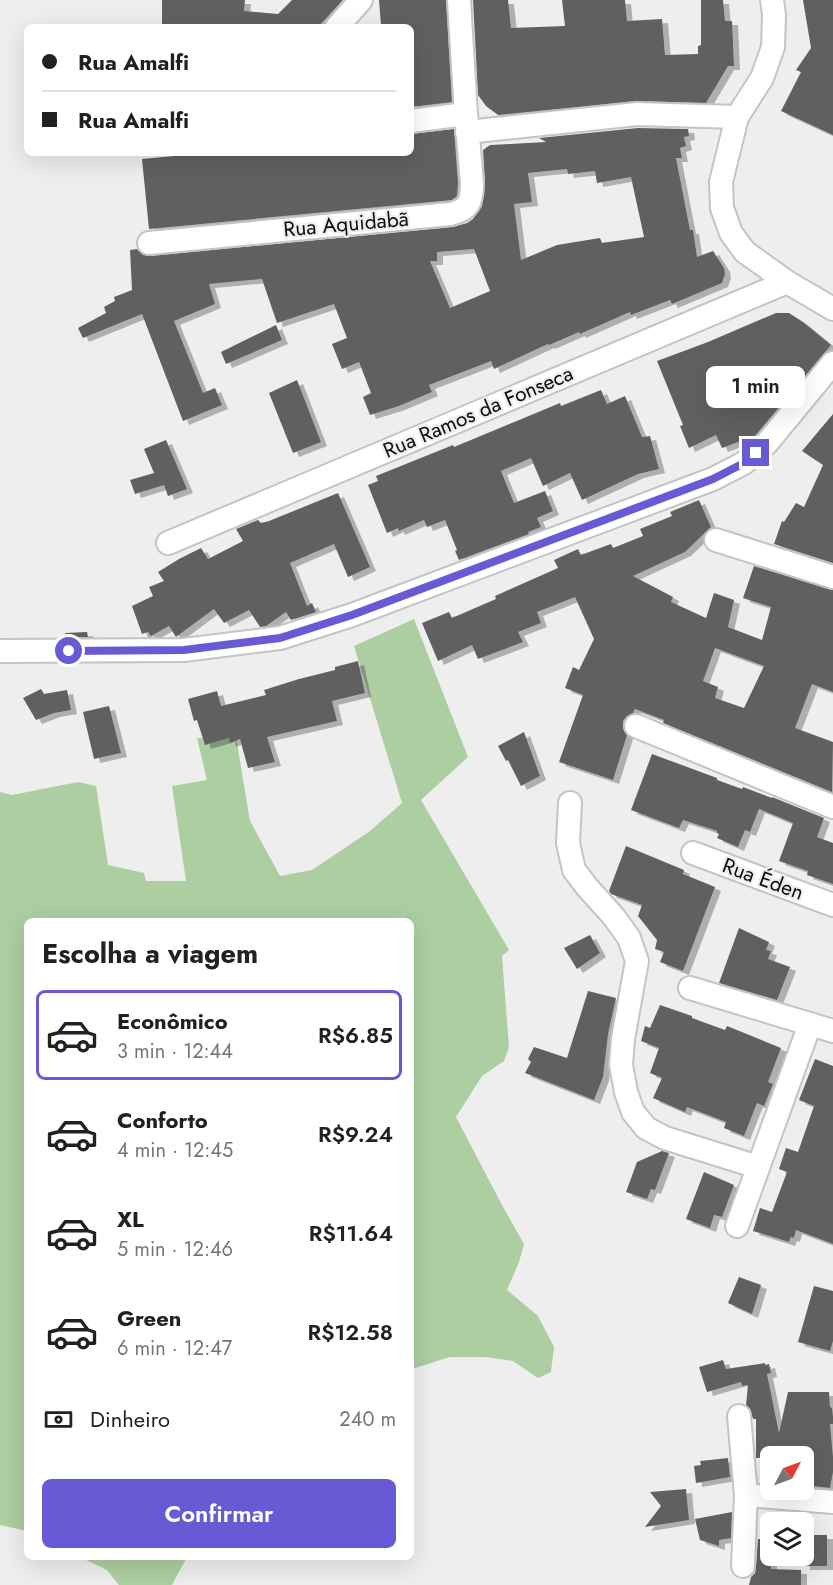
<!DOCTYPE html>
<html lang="pt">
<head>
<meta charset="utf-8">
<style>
  body { margin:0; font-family:Jost,sans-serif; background:#f6f6f6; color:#202124; height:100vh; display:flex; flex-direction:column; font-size:22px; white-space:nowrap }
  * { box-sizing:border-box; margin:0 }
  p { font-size:20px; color:#757577 }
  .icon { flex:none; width:33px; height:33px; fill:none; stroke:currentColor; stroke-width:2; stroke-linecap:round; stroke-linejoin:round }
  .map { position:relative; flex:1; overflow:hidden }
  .panel { position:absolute; left:24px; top:918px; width:390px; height:642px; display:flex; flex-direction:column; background:#fff; border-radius:9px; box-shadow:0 6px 24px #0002 }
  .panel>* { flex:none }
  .hud { position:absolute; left:24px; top:24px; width:390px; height:132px; border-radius:9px; box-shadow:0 6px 24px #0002; display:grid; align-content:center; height:132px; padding:0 18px; background:#fff }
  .needle { width:39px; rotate:49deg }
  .tools { position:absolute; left:760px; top:1446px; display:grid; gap:12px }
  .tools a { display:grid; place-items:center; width:54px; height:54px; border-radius:9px; background:#fff; box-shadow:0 6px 24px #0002; font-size:30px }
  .end { position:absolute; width:27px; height:27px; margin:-14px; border:8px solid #685ad4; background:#fff; box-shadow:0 0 0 3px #fff }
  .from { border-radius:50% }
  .bubble { position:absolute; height:42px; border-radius:9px; background:#fff; box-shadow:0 6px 24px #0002; font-size:20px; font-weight:600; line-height:42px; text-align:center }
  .hud b { display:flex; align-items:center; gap:21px; height:57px; font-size:22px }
  .hud b+b { border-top:2px solid #e0e0e0 }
  .hud i { width:15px; height:15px; background:#202124 }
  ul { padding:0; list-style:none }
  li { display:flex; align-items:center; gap:18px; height:90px; margin:0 12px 9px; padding:0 6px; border:3px solid transparent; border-radius:9px }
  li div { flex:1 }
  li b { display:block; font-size:22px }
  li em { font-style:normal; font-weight:600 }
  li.selected { border-color:#685ad4 }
  li>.icon { width:54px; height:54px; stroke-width:1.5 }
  h2 { padding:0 18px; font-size:27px; line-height:72px }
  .pay { display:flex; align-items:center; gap:15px; height:66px; padding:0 18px; font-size:22px }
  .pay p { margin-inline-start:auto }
  .primary-button { display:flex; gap:12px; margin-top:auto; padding:12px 18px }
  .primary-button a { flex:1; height:69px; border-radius:9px; background:#685ad4; color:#fff; font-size:24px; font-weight:600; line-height:69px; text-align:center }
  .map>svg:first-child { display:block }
  .green { fill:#adcea0 }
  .building { fill:#616160; fill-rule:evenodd; filter:url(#shadow) }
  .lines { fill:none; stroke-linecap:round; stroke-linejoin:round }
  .minor-casing { stroke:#c4c4c5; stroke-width:26 }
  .minor { stroke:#fff; stroke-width:22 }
  .route { stroke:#685ad4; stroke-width:8 }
  .labels { text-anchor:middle; stroke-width:4.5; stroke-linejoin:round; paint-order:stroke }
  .street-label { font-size:21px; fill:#0c0c0d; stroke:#eeeeef }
</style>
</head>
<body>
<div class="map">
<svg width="833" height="1585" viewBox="0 0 833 1585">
  <defs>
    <filter id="shadow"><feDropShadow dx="6" dy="4" stdDeviation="0" flood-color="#0004"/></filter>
  </defs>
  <rect width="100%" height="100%" fill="#eeeeef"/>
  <g class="green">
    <path d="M414 619 468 757 421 800 509 950 502 956 509 1047 504 1061 482 1076 456 1117 503 1207 524 1244 519 1262 507 1290 538 1316 554 1347 551 1372 538 1378 513 1361 485 1357H450L415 1368H411V921H27V1531L0 1525V792L12 795 78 782 96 786 108 865 144 873 146 881H186L172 786 207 780 197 738 236 737 250 821 280 876 312 870 370 831 402 803 354 646Z"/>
    <path d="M80 1557H187L172 1585H119L107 1570Z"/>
  </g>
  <g class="building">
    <path d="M162 0H245L244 11 278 14 292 0H343L318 27H166V25H162Z"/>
    <path d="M379 0H446L452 102 411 107V27H386V24L381 25Z"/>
    <path d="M473 0H508L511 28 565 26 562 0H625L627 21 662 19 665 55 698 54V46L701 45V0H723L725 21H732L734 66H728L706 103 636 101 498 115 486 106 478 95Z"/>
    <path d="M803 0H833V135L781 111 801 72 796 70 811 48Z"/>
    <path d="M638 128 688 129 689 136 684 137 686 146 680 148 682 158H676L690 230H693L697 257 713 251 724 268 725 274 722 283 672 304 670 300 631 315 630 312 580 334 579 332 549 345 548 344 494 369 491 361 429 385 432 392 399 406 370 415 363 397 371 393 359 362 342 369 332 344 347 338 334 304 277 323 262 279 209 284 215 304 174 321 203 393 215 388 222 405 183 421 142 314 83 338 78 328 106 313 104 307 115 301 114 297 132 290 130 250 137 249 143 255 150 256 453 227 467 223 473 219 482 206 485 183 483 150 490 145 546 142 539 138ZM567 169 568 174 595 171 597 183 631 177 644 237 602 243 600 238 557 245 521 260 514 204 532 202 528 173ZM474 249 490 291 450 308 430 261H437V252Z"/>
    <path d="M454 129 458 183 457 196 452 200 149 229 142 159 206 153H411V134Z"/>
    <path d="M776 313H789L803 322 831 345 755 436 722 448 716 435 689 448 680 426 683 425 657 361 708 342Z"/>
    <path d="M276 325 282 340 226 364 221 352Z"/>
    <path d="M297 380 321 442 293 453 269 393Z"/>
    <path d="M601 390 607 404 625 396 642 437 650 436 659 469 638 474 582 500 570 473 543 486 531 458 501 471 514 503 545 491 553 511 537 518 541 527 528 532 529 534 459 560 455 551 457 550 445 520 427 527 424 520 399 531 398 528 387 533 368 485 378 481 376 476 453 445 454 447 560 403 561 406Z"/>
    <path d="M833 414V563L774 544 782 521 784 522 796 503 804 507 823 465 802 451Z"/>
    <path d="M166 440 187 489 168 496 164 485 135 494 130 480 154 473 144 449Z"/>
    <path d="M338 493 370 567 348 577 334 544 290 563 307 606 312 603 316 612 291 620 286 612 266 626 260 627 249 610 224 623 214 609 176 637 169 626 151 636 148 632 142 634 132 606 153 596 149 587 164 581 158 572 179 559 201 548 208 559 243 541 236 529 258 520 261 523 269 521Z"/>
    <path d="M699 500 711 527 685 552 633 576 673 597 671 602 706 618 714 593 734 600 728 627 762 640 771 607 743 598 754 566 833 590V692L812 684 795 728 833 742 832 792 663 723 664 720 635 709 633 713 627 716 623 721V728L627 735 613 780 559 762 583 695 565 688 573 667 579 670 594 639 575 597 537 612 541 623 518 632 523 642 478 659 472 645 438 661 422 623 449 612 452 618 496 599 495 596 558 568 554 560 578 549 581 555 611 544 613 548 643 536 640 529 672 516 670 512ZM715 648 764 666 744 708 715 698 718 687 703 681Z"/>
    <path d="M87 632 88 637H66L65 633Z"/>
    <path d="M358 661 365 693 332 701 337 721 267 737 275 762 248 768 240 739 230 743 229 738 205 745 197 720 194 721 188 699 217 691 221 706 266 695 264 690 299 679 335 670V667Z"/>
    <path d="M41 689 44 694 67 690 71 710 54 713 36 720 23 698Z"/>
    <path d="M109 706 121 753 94 759 83 712Z"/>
    <path d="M524 732 540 776 521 786 508 760 506 761 498 746Z"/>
    <path d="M652 754 717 778V780L742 789 743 787 772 798V797L824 818 817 837 833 843V884L807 875 808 871 779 861 793 823 759 809 750 832 745 830 738 847 717 838 719 834 717 833V831L683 820 679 828 631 810Z"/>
    <path d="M626 846 684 870 683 874 715 887 683 971 660 962 664 952 655 949 657 940 638 916 642 905 611 894 609 891Z"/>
    <path d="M739 928 769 942 766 950 771 951 768 959 790 967 777 1000 719 983Z"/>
    <path d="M590 935 600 953 577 969 564 948Z"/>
    <path d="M588 991 616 998 608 1034 603 1077 594 1100 525 1073 531 1062 528 1059 534 1047 567 1058Z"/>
    <path d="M660 1005 692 1016V1018L725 1030 727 1026 781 1048 768 1082 773 1084 764 1106 757 1103 744 1136 724 1128 726 1122 687 1107 685 1112 653 1098 662 1078 650 1073 659 1048 641 1041 645 1026 650 1028Z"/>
    <path d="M815 1059 833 1066V1244L796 1230 794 1238 791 1237 789 1242 753 1231 760 1208 772 1212 787 1172 779 1169 786 1148 798 1152 814 1106 799 1100Z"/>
    <path d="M662 1151 669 1153 655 1190 651 1189 647 1199 626 1192 637 1162Z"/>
    <path d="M704 1172 734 1185 722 1217 714 1215 710 1228 686 1219Z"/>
    <path d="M739 1277 761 1285 752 1314 728 1303Z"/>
    <path d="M814 1286 833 1291V1341L830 1351 798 1342Z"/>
    <path d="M723 1360 726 1369 765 1363V1365L769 1364 771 1373 767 1374 779 1433 788 1392H829L830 1407 832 1408 833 1417V1424H830L833 1457V1472L830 1488 804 1485 807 1456 756 1458V1419H753L750 1409 746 1405 748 1385 742 1386 741 1382 707 1392 699 1367Z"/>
    <path d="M728 1458 730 1477 696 1483 694 1466 701 1465 700 1461Z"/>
    <path d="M686 1489 689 1520 645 1527 661 1506 650 1492Z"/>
    <path d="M732 1512 731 1538 719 1540V1546L700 1540 695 1519Z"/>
    <rect x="804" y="1535" width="23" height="31"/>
    <path d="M758 1539H771V1569L801 1570V1585H749L751 1577 755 1573 756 1567Z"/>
  </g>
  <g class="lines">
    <g class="minor-casing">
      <g id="minor">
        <path d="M772 0 774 15 773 47 762 78 737 117 721 182 722 208 731 233 745 252 787 282 833 309"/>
        <path d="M337 27 361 0"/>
        <path d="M411 121 466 114"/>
        <path d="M467 132 637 114 737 117"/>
        <path d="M149 243 450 214C469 210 472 202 472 183L466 114 459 0"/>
        <path d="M716 540 833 577"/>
        <path d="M168 543 787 282"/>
        <path d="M0 651 184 650 280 638 352 615 713 479 744 463 767 443 833 363"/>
        <path d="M636 726 833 807"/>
        <path d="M570 803 568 843 574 870 587 887 614 917 629 938 637 961 623 1039 621 1065 626 1092 633 1112 646 1128 665 1138 758 1167"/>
        <path d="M693 853 833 905"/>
        <path d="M690 988 833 1031"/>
        <path d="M737 1226 810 1024"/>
        <path d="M739 1416 746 1495 743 1566"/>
        <path d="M746 1495 833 1502"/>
      </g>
    </g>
    <use href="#minor" class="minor"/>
  </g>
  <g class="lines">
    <path class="route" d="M69 651 184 650 280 638 352 615 713 479 744 463 756 453"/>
  </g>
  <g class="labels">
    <g class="street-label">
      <text transform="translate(346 224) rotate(-5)" y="7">Rua Aquidabã</text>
      <text transform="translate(478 412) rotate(-23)" y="7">Rua Ramos da Fonseca</text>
      <text transform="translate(763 879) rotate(20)" y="7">Rua Éden</text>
    </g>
  </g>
</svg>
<div class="tools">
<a><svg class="needle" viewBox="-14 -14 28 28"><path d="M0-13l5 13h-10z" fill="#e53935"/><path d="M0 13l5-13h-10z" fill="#757577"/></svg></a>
<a><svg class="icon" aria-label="layers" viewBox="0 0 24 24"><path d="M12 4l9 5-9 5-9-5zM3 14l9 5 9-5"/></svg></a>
</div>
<i class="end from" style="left:69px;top:651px"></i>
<i class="end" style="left:756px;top:453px"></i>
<div class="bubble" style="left:706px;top:366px;width:99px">1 min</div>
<div class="hud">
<b><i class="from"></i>Rua Amalfi</b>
<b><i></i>Rua Amalfi</b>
</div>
<section class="panel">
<h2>Escolha a viagem</h2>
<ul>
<li class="selected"><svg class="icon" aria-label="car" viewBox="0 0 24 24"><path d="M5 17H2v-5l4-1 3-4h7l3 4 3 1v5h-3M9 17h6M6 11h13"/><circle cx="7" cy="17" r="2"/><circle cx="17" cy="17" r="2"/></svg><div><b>Econômico</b><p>3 min · 12:44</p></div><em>R$6.85</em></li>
<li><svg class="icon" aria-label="car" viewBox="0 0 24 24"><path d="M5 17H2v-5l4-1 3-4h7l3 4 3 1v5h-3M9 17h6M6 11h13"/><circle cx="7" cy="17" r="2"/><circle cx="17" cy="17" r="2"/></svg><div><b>Conforto</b><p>4 min · 12:45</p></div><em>R$9.24</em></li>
<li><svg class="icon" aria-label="car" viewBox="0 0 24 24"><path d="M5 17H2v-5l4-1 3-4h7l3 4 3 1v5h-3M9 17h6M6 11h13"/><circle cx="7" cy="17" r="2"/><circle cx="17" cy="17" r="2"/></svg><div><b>XL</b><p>5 min · 12:46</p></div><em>R$11.64</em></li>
<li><svg class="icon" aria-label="car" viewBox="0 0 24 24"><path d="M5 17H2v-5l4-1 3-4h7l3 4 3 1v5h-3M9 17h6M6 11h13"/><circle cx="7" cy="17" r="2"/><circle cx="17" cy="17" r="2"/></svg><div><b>Green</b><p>6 min · 12:47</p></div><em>R$12.58</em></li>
</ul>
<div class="pay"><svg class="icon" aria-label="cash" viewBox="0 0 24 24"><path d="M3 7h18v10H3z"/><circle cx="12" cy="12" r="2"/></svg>Dinheiro<p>240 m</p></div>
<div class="primary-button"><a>Confirmar</a></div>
</section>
</div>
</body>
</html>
